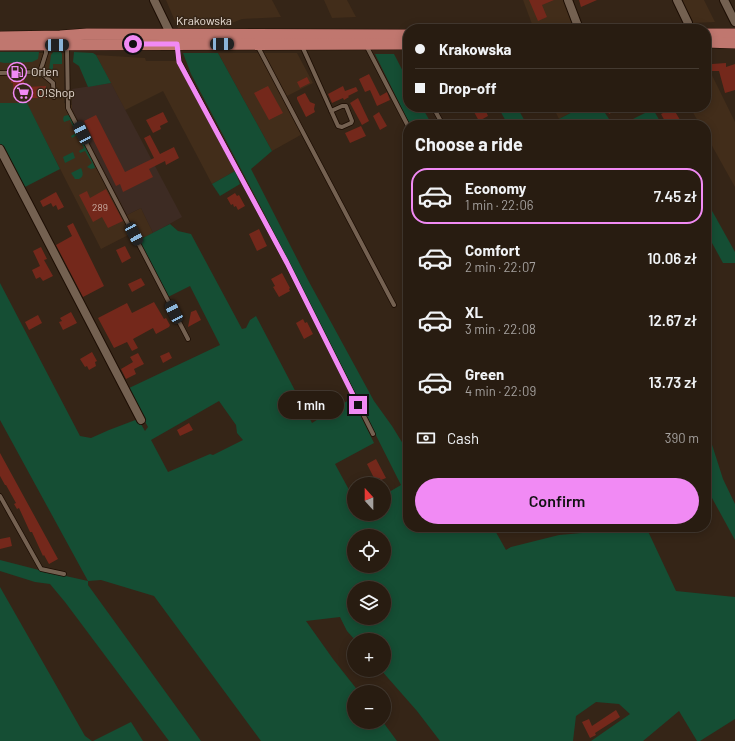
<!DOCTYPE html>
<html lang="en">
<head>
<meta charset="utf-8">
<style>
  body { margin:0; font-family:Barlow,sans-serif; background:#34291f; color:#f1f3f6; height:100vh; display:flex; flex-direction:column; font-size:15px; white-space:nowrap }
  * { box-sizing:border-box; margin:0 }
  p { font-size:13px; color:#a5a19f }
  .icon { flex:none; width:22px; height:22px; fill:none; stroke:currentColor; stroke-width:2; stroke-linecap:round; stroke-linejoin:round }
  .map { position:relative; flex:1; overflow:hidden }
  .side { position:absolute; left:403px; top:120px; width:308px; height:412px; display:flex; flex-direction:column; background:#281c11; border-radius:16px; box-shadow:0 2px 10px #0003,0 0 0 1px #443a31 }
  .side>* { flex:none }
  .guide { position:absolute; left:403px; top:24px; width:308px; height:88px; border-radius:16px; box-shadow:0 2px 10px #0003,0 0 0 1px #443a31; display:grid; align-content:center; height:88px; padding:0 12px; background:#281c11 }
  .needle { width:26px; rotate:339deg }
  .controls { position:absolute; left:347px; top:477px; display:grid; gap:8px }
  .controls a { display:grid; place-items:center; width:44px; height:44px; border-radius:50%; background:#281c11; box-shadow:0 2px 10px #0003,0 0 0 1px #443a31; font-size:20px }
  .end { position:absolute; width:18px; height:18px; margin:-9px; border:5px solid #f18af4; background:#111; box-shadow:0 0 0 2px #111 }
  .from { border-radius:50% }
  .bubble { position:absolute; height:28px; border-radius:14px; background:#281c11; box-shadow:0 2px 10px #0003,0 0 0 1px #443a31; font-size:13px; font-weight:600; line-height:28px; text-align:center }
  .car { position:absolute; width:12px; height:24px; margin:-12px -6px; border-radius:5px; box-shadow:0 0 3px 1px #0007; background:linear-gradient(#222 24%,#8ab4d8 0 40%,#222 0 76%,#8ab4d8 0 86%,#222 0) }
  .guide b { display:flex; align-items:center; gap:14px; height:38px; font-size:15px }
  .guide b+b { border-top:1px solid #443a31 }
  .guide i { width:10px; height:10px; background:#f1f3f6 }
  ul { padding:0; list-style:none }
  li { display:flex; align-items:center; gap:12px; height:56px; margin:0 8px 6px; padding:0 4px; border:2px solid transparent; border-radius:16px }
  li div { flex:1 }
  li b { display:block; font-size:15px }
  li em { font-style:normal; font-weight:600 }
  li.active { border-color:#f18af4 }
  li>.icon { width:36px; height:36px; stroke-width:1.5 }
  h2 { padding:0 12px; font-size:18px; line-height:48px }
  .pay { display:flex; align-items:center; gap:10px; height:44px; padding:0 12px; font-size:15px }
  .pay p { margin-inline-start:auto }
  .cta { display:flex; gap:8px; margin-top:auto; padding:8px 12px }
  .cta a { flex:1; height:46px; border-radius:24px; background:#f18af4; color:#111; font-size:16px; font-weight:600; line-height:46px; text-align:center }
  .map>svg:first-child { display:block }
  .built { fill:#422d1a }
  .education { fill:#3d2b23 }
  .green { fill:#154e34; fill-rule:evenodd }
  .building { fill:#74281b }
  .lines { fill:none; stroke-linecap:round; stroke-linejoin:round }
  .service-casing { stroke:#1c0d03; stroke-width:5.5 }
  .minor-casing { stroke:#1c0d03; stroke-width:10 }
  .primary-casing { stroke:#1c0d03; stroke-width:12 }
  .service { stroke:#746151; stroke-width:4 }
  .minor { stroke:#746151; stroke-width:8 }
  .primary { stroke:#c0776f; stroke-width:11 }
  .route { stroke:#f18af4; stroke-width:5 }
  .labels { text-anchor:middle; stroke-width:3; stroke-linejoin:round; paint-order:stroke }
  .number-label { font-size:10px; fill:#cbb0a6 }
  .street-label { font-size:12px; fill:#e8ddd4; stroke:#352517 }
  .poi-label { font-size:12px; fill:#e8ddd4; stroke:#352517; text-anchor:start }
</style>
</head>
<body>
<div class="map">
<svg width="735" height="741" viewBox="0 0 735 741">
  <rect width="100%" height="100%" fill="#352517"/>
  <g class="built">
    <path d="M166 0H272L281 17 242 19 219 28H178Z"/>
    <path d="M324 0H347L356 17 332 18Z"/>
    <path d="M523 0H573L582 25 532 24Z"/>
    <path d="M682 0H704L715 22 693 23Z"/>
    <path d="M0 53H64V103L72 105V109L127 215 141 208 153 233 139 240 134 232 101 249 27 104 0 103Z"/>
    <path d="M218 53H297L313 83 287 96 306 132 272 151Z"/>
    <path d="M96 55 145 58 146 61H177L235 171 212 184 163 91 125 110Z"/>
    <path d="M706 63 735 122V187L706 135V125H700L690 107H706Z"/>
    <path d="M553 107H582L559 119Z"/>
  </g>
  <path class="education" d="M111 83 182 217 153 233 141 208 127 215 72 109V89Z"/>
  <g class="green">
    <path d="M0 52H39L38 59 32 62 4 63 0 62Z"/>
    <path d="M53 52H61L62 54V64H53V70H49L51 55Z"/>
    <path d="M74 52 93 53 96 55 111 83 88 87 79 66 73 62Z"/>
    <path d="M183 53H218L272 151 251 169 308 280 374 401 392 426 408 452V527H493L506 550 511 547 559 535 593 532 591 527H646L676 591 735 597V719L700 741H697L679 711 643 741H591L630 714 619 704 596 702 576 716 573 741H440L417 711 381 670H384V640H355L347 631 340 617 306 621 333 659 359 692H354V722H383L397 741H261L154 596 101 580 88 581V585L201 741H169L65 602 50 584 35 582 0 571V560L39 570 88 581 0 420V283L80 436 91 438 109 430 138 419 145 431 148 427 127 389 220 345 190 286 168 297 139 240 170 224 178 231 191 234 242 329 246 328 250 320 256 316 312 423 352 398 374 443 335 464 354 499V514H384V495L401 485 264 213 191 74ZM219 401 236 425 237 433 243 440 213 455 210 454 168 472 151 440ZM354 536H384V566H354ZM354 588H384V618H354Z"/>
    <path d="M375 54H394L408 81V107H422L432 125H410Z"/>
    <path d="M0 103H27L60 169 23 188 0 144Z"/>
    <path d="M498 107H517L527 125H508Z"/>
    <path d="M582 107H601L613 125H562L559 119Z"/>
    <path d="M653 109 662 125H631L629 121Z"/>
    <path d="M68 115 71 117 91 157 95 168 91 169 87 167 92 163 85 151 80 153 79 151 84 148 77 135 72 138 71 136 76 133 70 120 64 122 63 119 64 116Z"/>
    <path d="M73 152 75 158 65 163 63 157Z"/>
    <path d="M81 168C83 172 84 177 79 179H75L71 173Z"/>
    <path d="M235 171 240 184 220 196 212 184Z"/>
    <path d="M706 200 735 252V263H723L706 232Z"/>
    <path d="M706 426 723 479 735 504V540L706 487Z"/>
    <path d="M0 587 85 736 92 741H0Z"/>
    <path d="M131 722 143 741H93Z"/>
  </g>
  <g class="building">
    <path d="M529 0H554L542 5 547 17 538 21Z"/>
    <path d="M579 0H597L581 7Z"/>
    <rect x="10" y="63" width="13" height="6"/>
    <path d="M726 63V67L735 64V90L725 93 719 71H712V64Z"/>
    <path d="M369 74 380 96 387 92 390 100 377 106 370 90 365 92 359 79Z"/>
    <path d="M10 76H24V87L46 86V98H14L13 83H11Z"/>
    <path d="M307 77 310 83 300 88 297 82Z"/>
    <path d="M268 86 283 113 269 120 254 93Z"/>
    <path d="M343 86 345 91 356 87 358 91 348 96 349 97 344 100 343 98 332 103 328 94Z"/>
    <path d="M305 93 310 102 315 104 314 109 315 112 306 117 297 99V97Z"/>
    <path d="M358 98 369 121 362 125 350 103Z"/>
    <path d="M484 107 488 116 479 121 474 112Z"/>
    <path d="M606 107H622L609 114Z"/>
    <path d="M673 108 683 125H667L661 114Z"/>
    <path d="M163 112 168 122 160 126 161 129 153 133 146 120Z"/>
    <path d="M379 112 387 126 380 130 373 116Z"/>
    <path d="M96 115 125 172 154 158 144 138 150 135 160 154 174 147 179 158 166 165 165 161 149 169 153 177 123 192 120 184 116 186 84 121Z"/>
    <path d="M361 126 366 136 350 143 345 133Z"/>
    <path d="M106 189 123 221 108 228 102 217 93 222 79 195 87 191 90 198Z"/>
    <path d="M56 192 64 207 58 210 56 205 53 207 51 203 43 207 40 201Z"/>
    <path d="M235 193 237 196 239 195 245 206 238 210 236 206 234 207 233 204 231 205 227 198Z"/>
    <path d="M73 223 104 286 83 297 56 245 72 236 67 226Z"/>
    <path d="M259 229 267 246 257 251 249 234Z"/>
    <path d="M125 246 131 258 122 263 116 250Z"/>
    <path d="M41 247 47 259 44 260 53 276 43 281 40 277 36 279 32 270 40 266 33 251Z"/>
    <path d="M282 273 290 288 289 289 290 291 279 297 273 287 275 286 271 279Z"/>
    <path d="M141 278 145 285 132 292 128 284Z"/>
    <path d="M154 302 164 319 166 318 170 325 169 327 156 334 153 328 133 339 138 348 132 351 127 342 114 348 98 318 127 303 132 313Z"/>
    <path d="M196 310 201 320 188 327 191 312Z"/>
    <path d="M71 312 77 323 63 330 59 322 62 321 60 318Z"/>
    <path d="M38 315 42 323 29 330 25 322Z"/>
    <path d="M303 319 305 323 307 322 313 334 304 339 296 323Z"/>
    <path d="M92 352 97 361 95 362 96 366 89 370 87 366 85 367 80 359Z"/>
    <path d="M169 352 172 358 163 363 160 356Z"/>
    <path d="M138 353 144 364 134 369 136 374 126 379 121 369 133 362 130 357Z"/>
    <path d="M189 423 193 430 180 436 177 430Z"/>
    <path d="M0 453 58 559 49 564 44 555 43 556 32 532H30L19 508 17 509 14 504 16 503 6 485H5L0 476Z"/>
    <path d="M376 459 386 478 381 480 379 478 375 480 367 464Z"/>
    <path d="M10 537 12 546 0 549V539Z"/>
    <path d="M616 710 620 717 595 733 596 735 590 738 582 722 589 719 592 726Z"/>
  </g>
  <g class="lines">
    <g class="service-casing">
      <g id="service">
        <path d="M408 44V58"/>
        <path d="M67 45 68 108 188 339"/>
        <path d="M177 45 179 61 287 263 373 434"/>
        <path d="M257 45 394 305"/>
        <path d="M302 46 307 57 338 126 342 127 351 123 352 121 346 106H342L331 111"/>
        <path d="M368 46V49L408 126"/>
        <path d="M40 72 53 83 54 97"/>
        <path d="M0 73 40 72 46 53V45"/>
        <path d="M433 107 443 125"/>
        <path d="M0 496 41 569 64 574"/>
      </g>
    </g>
    <g class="minor-casing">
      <g id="minor">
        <path d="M154 0 169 31 170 40"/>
        <path d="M568 0 579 29"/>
        <path d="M677 0 688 23 689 29"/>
        <path d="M724 0 735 22"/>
        <path d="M0 149 141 420"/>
      </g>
    </g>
    <g class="primary-casing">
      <g id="primary">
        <path d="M706 34H735"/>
        <path d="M0 37 60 36 87 34 408 35"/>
        <path d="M706 42 735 43"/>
        <path d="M0 45 408 44"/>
      </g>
    </g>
    <use href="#service" class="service"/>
    <use href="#minor" class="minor"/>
    <use href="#primary" class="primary"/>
  </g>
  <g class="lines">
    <path class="route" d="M133 44H177L179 62 287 263 358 405"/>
  </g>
  <defs>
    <g id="fuel-ring" transform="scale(1)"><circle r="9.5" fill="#352517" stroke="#f18af4" stroke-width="1.5"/><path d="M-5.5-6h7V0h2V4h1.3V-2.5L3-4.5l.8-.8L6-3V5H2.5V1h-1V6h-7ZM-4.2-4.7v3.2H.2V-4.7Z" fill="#f18af4"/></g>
    <g id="supermarket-ring" transform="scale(1)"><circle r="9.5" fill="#352517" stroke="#f18af4" stroke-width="1.5"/><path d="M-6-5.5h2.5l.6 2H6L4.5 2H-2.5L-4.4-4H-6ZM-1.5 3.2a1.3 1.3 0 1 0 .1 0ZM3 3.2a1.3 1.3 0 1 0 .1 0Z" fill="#f18af4"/></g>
  </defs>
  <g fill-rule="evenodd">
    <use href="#fuel-ring" x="17" y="72"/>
    <use href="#supermarket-ring" x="23" y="93"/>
  </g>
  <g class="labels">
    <g class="number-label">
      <text x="100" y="211">289</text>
    </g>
    <g class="street-label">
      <text x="204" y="25">Krakowska</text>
    </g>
    <g class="poi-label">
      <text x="31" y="76">Orlen</text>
      <text x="37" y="97">O!Shop</text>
    </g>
  </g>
</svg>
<div class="controls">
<a><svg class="needle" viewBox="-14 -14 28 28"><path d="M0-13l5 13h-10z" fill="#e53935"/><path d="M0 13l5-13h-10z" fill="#a5a19f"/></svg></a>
<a><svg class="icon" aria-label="locate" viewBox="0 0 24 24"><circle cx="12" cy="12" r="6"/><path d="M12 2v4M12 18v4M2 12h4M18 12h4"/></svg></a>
<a><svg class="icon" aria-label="layers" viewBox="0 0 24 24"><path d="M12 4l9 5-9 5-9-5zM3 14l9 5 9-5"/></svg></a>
<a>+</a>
<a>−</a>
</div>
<i class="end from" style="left:133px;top:44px"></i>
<i class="end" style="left:358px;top:405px"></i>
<div class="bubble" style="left:278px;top:391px;width:66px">1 min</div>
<i class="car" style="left:222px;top:44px;rotate:90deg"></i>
<i class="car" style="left:57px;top:45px;rotate:89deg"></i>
<i class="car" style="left:82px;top:133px;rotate:333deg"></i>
<i class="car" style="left:134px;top:234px;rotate:152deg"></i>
<i class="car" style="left:174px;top:312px;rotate:333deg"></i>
<div class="guide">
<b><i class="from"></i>Krakowska</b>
<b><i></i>Drop-off</b>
</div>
<section class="side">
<h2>Choose a ride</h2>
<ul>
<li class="active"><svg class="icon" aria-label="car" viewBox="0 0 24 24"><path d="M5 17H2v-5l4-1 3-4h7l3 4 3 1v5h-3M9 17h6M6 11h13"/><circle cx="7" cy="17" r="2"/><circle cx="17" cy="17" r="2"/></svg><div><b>Economy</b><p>1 min · 22:06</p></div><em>7.45 zł</em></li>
<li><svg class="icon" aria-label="car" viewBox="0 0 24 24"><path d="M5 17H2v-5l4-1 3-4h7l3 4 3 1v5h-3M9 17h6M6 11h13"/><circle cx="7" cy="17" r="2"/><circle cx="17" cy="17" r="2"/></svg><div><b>Comfort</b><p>2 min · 22:07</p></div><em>10.06 zł</em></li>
<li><svg class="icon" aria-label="car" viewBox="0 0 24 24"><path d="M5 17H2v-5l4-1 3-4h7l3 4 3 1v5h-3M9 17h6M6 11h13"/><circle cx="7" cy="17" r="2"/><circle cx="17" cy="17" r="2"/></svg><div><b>XL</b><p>3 min · 22:08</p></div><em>12.67 zł</em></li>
<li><svg class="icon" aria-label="car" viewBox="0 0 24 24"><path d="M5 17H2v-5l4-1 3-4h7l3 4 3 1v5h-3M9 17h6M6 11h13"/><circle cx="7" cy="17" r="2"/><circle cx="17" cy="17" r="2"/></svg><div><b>Green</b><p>4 min · 22:09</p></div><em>13.73 zł</em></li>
</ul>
<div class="pay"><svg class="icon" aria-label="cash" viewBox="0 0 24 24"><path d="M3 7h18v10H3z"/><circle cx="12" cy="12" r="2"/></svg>Cash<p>390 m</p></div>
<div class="cta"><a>Confirm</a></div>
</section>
</div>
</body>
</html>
